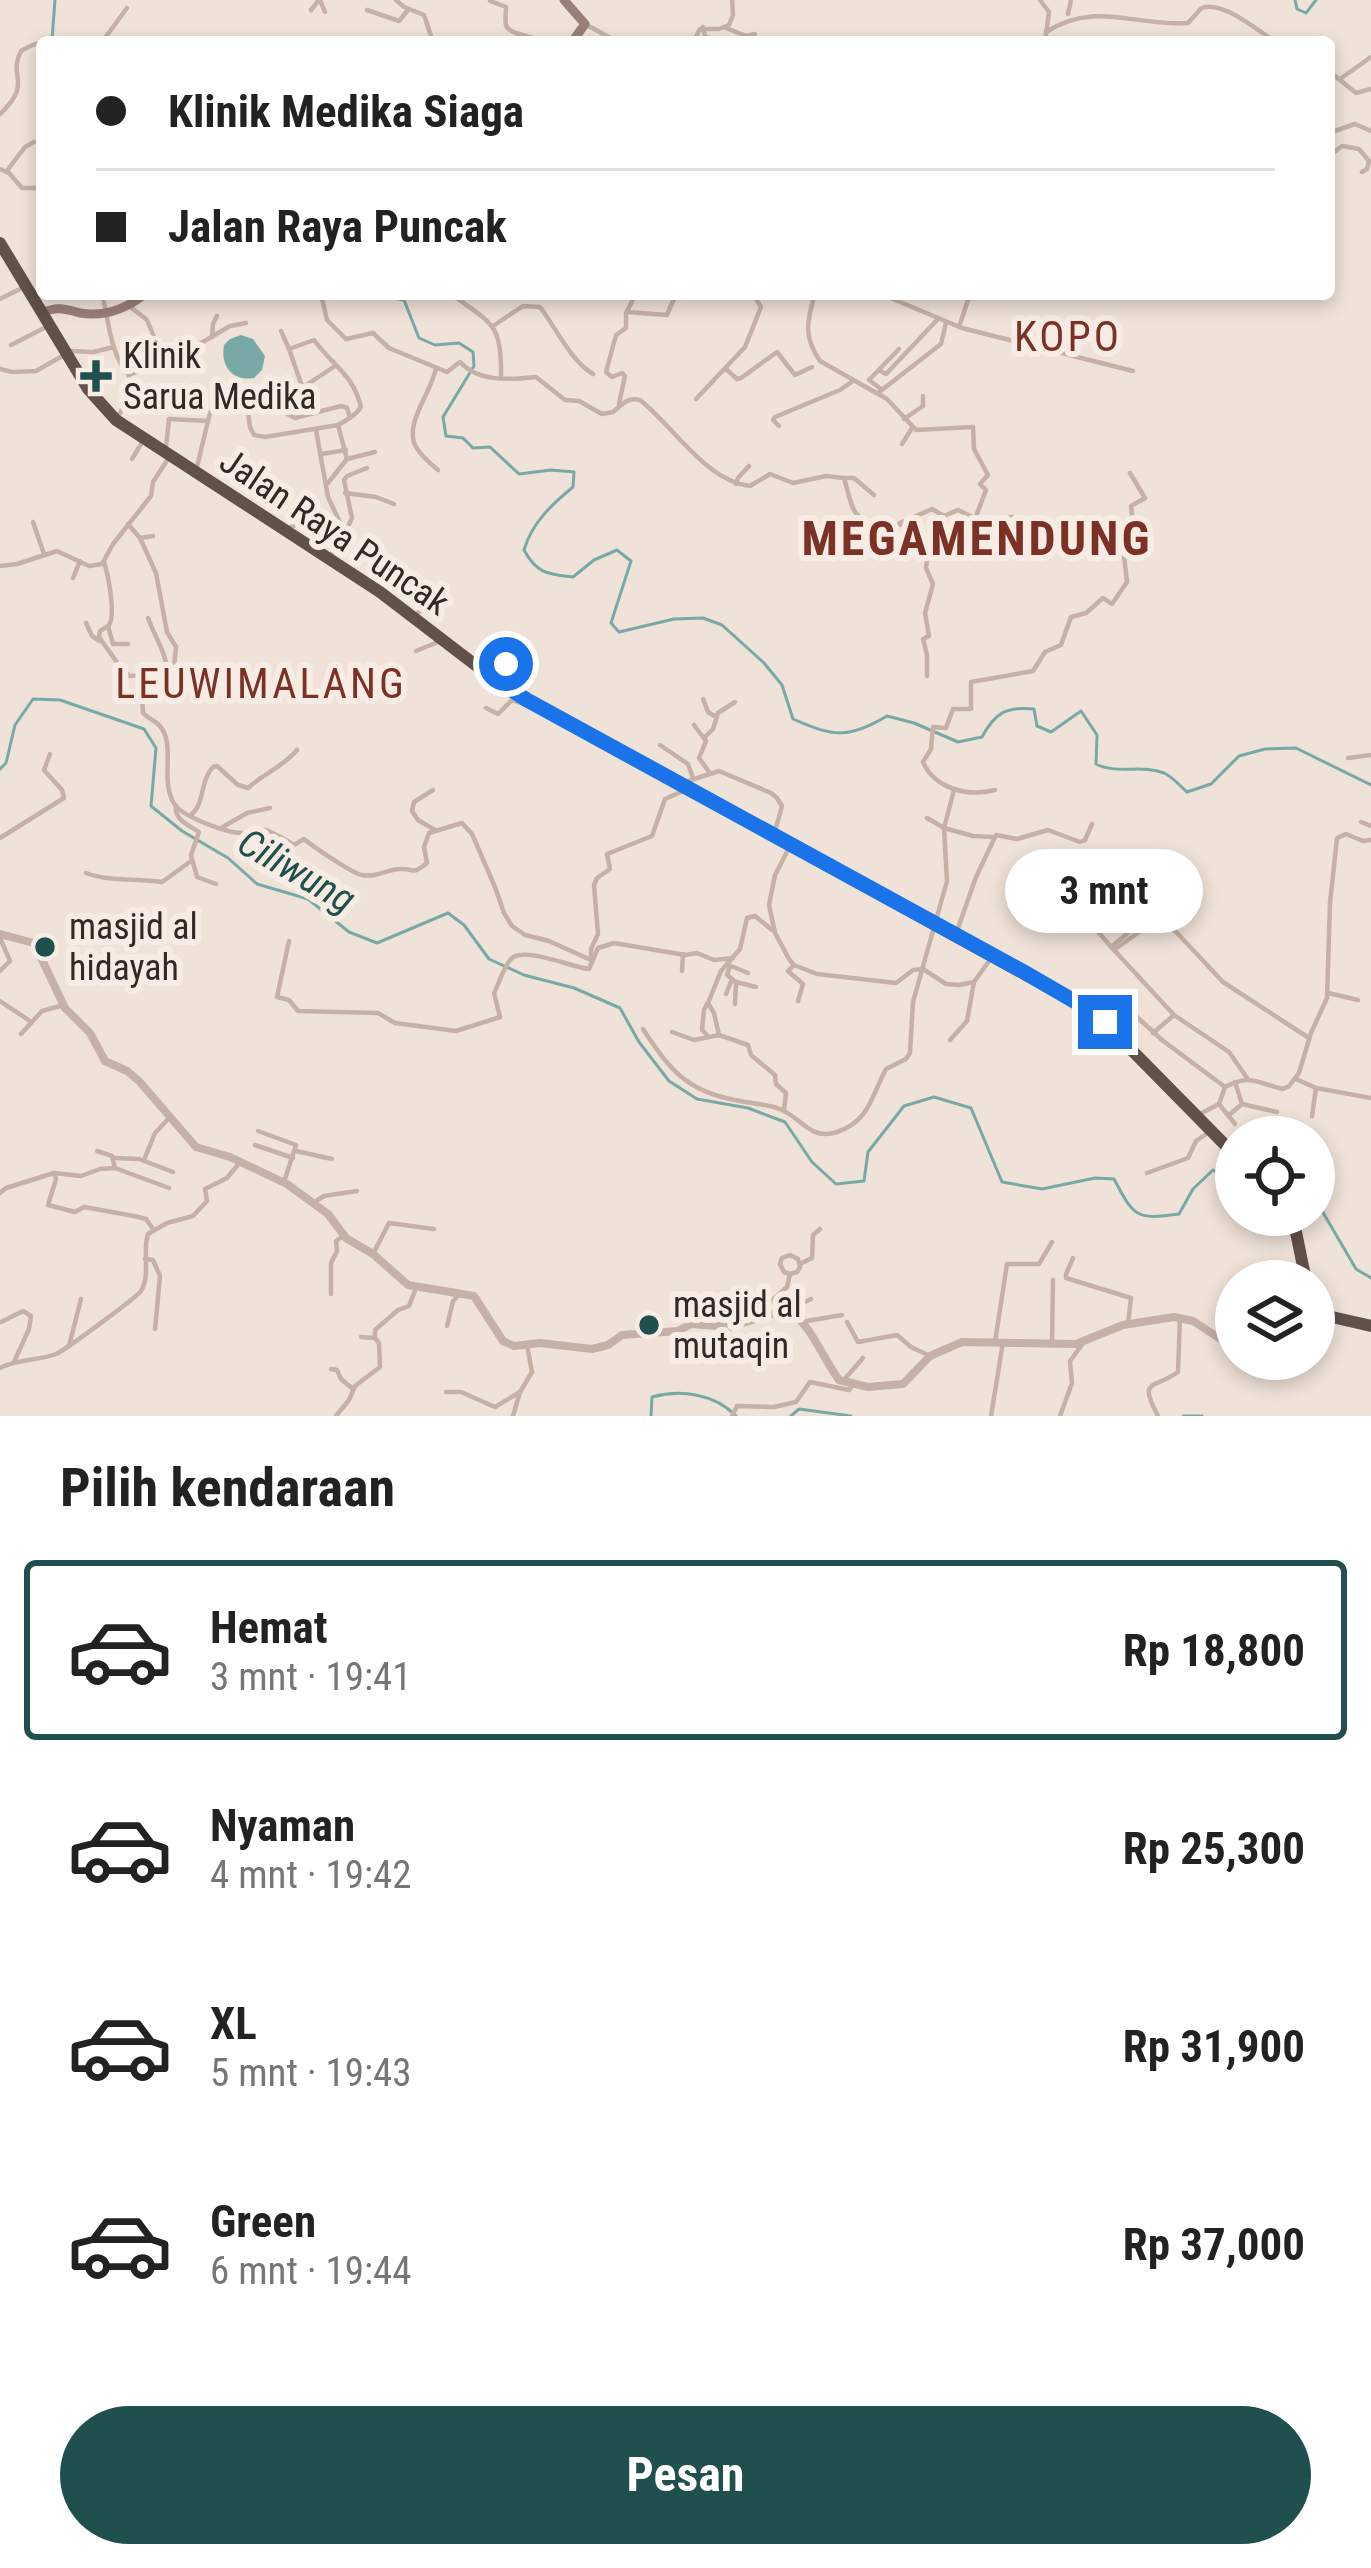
<!DOCTYPE html>
<html lang="id">
<head>
<meta charset="utf-8">
<style>
  body { margin:0; font-family:"Roboto Condensed",sans-serif; background:#f2f2f2; color:#222; height:100vh; display:flex; flex-direction:column; font-size:45px; white-space:nowrap }
  * { box-sizing:border-box; margin:0 }
  p { font-size:39px; color:#767676 }
  .icon { flex:none; width:66px; height:66px; fill:none; stroke:currentColor; stroke-width:2; stroke-linecap:round; stroke-linejoin:round }
  .map { position:relative; height:1416px; overflow:hidden }
  .drawer { display:flex; flex-direction:column; background:#fff; flex:1 }
  .drawer>* { flex:none }
  .top-card { position:absolute; left:36px; top:36px; width:1299px; height:264px; border-radius:12px; box-shadow:0 6px 18px #0003; display:grid; align-content:center; height:264px; padding:0 60px; background:#fff }
  .fabs { position:absolute; left:1215px; top:1116px; display:grid; gap:24px }
  .fabs a { display:grid; place-items:center; width:120px; height:120px; border-radius:50%; background:#fff; box-shadow:0 6px 18px #0003; font-size:60px }
  .end { position:absolute; width:54px; height:54px; margin:-27px; border:15px solid #1a73e8; background:#fff; box-shadow:0 0 0 6px #fff }
  .from { border-radius:50% }
  .bubble { position:absolute; height:84px; border-radius:42px; background:#fff; box-shadow:0 6px 18px #0003; font-size:39px; font-weight:700; line-height:84px; text-align:center }
  .top-card b { display:flex; align-items:center; gap:42px; height:114px; font-size:45px }
  .top-card b+b { border-top:3px solid #e0e0e0 }
  .top-card i { width:30px; height:30px; background:#222 }
  ul { padding:0; list-style:none }
  li { display:flex; align-items:center; gap:36px; height:180px; margin:0 24px 18px; padding:0 36px; border:6px solid transparent; border-radius:12px }
  li div { flex:1 }
  li b { display:block; font-size:45px }
  li em { font-style:normal; font-weight:700 }
  li.active { border-color:#1f504e }
  li>.icon { width:108px; height:108px; stroke-width:1.5 }
  h2 { padding:0 60px; font-size:54px; line-height:144px }
  .button { display:flex; gap:24px; margin-top:auto; padding:24px 60px }
  .button a { flex:1; height:138px; border-radius:72px; background:#1f504e; color:#fff; font-size:48px; font-weight:700; line-height:138px; text-align:center }
  .map>svg:first-child { display:block }
  .water { fill:#79a9a7 }
  .lines { fill:none; stroke-linecap:round; stroke-linejoin:round }
  .stream { stroke:#79a9a7; stroke-width:3 }
  .minor { stroke:#c5b1a5; stroke-width:4.5 }
  .tertiary { stroke:#c5b1a5; stroke-width:8 }
  .secondary { stroke:#998077; stroke-width:9 }
  .trunk { stroke:#62504a; stroke-width:12 }
  .route { stroke:#1a73e8; stroke-width:15 }
  .poi-dot { fill:#1f504e; stroke:#f7ece3; stroke-width:4.5 }
  .labels { text-anchor:middle; stroke-width:12; stroke-linejoin:round; paint-order:stroke }
  .poi-label { font-size:36px; fill:#322826; stroke:#f7ece3; text-anchor:start }
  .street-label { font-size:36px; fill:#322826; stroke:#f7ece3 }
  .water-label { font-size:39px; font-style:italic; fill:#1f504e; stroke:#f7ece3 }
  .quarter-label { font-size:42px; letter-spacing:3px; fill:#7b3125; stroke:#f7ece3 }
  .district-label { font-size:48px; font-weight:bold; letter-spacing:3px; fill:#7b3125; stroke:#f7ece3 }
</style>
</head>
<body>
<div class="map">
<svg width="1371" height="1416" viewBox="0 0 1371 1416">
  <rect width="100%" height="100%" fill="#efe2d8"/>
  <path class="water" d="M241 335 253 339 265 356 262 370 254 378C232 382 220 365 224 345L230 339Z"/>
  <g class="lines">
    <g class="stream">
      <path d="M1295 0 1297 9 1306 13 1316 0"/>
      <path d="M52 40 55 0"/>
      <path d="M391 294 394 298 404 300 419 338 435 345 459 343 473 352 474 366 443 417 446 436 463 438 473 448 490 447 519 474 551 470 574 472 573 487C551 505 532 523 524 550 537 574 548 574 573 577L594 560 617 550 631 561 611 623 619 632 674 619 703 618 722 625 764 663 782 685 793 719C834 737 848 739 887 716L914 723 958 742 982 737C995 713 1006 706 1034 709L1037 726 1051 732 1081 711 1097 735 1096 764C1118 775 1142 764 1164 773 1173 777 1180 786 1187 792L1211 784 1239 756 1265 749 1296 748 1371 785"/>
      <path d="M0 769 6 763 15 725 33 699 60 700 144 729 156 748 151 806 182 831 228 858 257 884 308 899 349 932 377 943 448 913 464 925 489 959 524 975 574 988 620 1008 639 1042 669 1081 697 1099 748 1108 785 1122 812 1162 836 1184 864 1181 868 1152 904 1106 934 1097 971 1108 1002 1182 1042 1189 1095 1178 1114 1179C1134 1217 1136 1220 1179 1214L1193 1189 1213 1170 1236 1184"/>
      <path d="M1314 1206 1321 1209 1356 1269 1371 1278"/>
      <path d="M651 1416 652 1397C681 1389 715 1394 736 1416"/>
      <path d="M791 1416 799 1409 851 1416"/>
      <path d="M1183 1416H1202"/>
    </g>
    <g class="minor">
      <path d="M320 0 325 12"/>
      <path d="M396 0 404 7 424 15 433 42"/>
      <path d="M1040 0 1049 12 1045 42"/>
      <path d="M490 1 506 7C506 22 501 29 519 34L517 42"/>
      <path d="M311 10 319 0"/>
      <path d="M367 10 399 21 408 10"/>
      <path d="M1068 14 1071 0"/>
      <path d="M585 24 618 42"/>
      <path d="M703 27 705 36 717 42"/>
      <path d="M726 28 746 36 755 34"/>
      <path d="M1046 32C1095 0 1136 27 1188 23 1190 21 1200 9 1202 8 1223 0 1259 32 1276 42"/>
      <path d="M519 34 547 42"/>
      <path d="M102 42 127 8"/>
      <path d="M693 42 700 29H719L729 25 733 15 732 0"/>
      <path d="M1329 71 1356 93 1371 89"/>
      <path d="M1340 79 1371 57"/>
      <path d="M0 114C34 82 7 77 21 51 39 40 61 36 82 42"/>
      <path d="M1329 133 1355 124 1371 131"/>
      <path d="M1329 156 1342 146 1359 149 1369 161 1367 169 1362 172"/>
      <path d="M0 169 9 173 22 188H42"/>
      <path d="M6 172 25 147 34 142"/>
      <path d="M102 294C109 321 110 355 129 375V396L118 417"/>
      <path d="M321 294 327 320 346 339 373 333 389 348 447 372 460 362C478 382 510 380 536 377L565 400 579 401 602 414 613 412C622 405 627 397 640 400 674 427 706 481 750 486L770 474 793 483 826 476 844 478C852 504 849 514 875 529L889 528 932 509 944 516 958 510 981 521 1012 517"/>
      <path d="M451 294C492 324 502 323 501 376"/>
      <path d="M606 294V295"/>
      <path d="M815 294C807 320 803 337 820 361L887 399 916 430 973 427 974 449 988 475 980 484 986 490 975 519"/>
      <path d="M881 294 962 328 1133 371"/>
      <path d="M0 299 22 288"/>
      <path d="M128 305 147 320 164 361"/>
      <path d="M628 312 667 315 676 294"/>
      <path d="M493 326 523 306 540 307C556 328 571 361 593 374"/>
      <path d="M959 327 970 294"/>
      <path d="M281 331 289 349"/>
      <path d="M212 337 213 324 217 316"/>
      <path d="M11 345 48 326"/>
      <path d="M436 368C432 392 403 424 416 447 421 456 431 464 438 470"/>
      <path d="M0 369 12 372 36 371 71 351 93 352 114 347"/>
      <path d="M726 369 737 379 741 378 777 352 795 375 812 367"/>
      <path d="M879 370 886 374 938 319"/>
      <path d="M129 375 186 352 230 326 246 323"/>
      <path d="M302 386 289 349 314 340C333 366 353 374 361 407 356 415 347 420 338 425L265 437 254 435 250 427 248 413 263 401 295 418 341 406 347 408 350 418"/>
      <path d="M881 389 869 380 899 349"/>
      <path d="M878 393 941 344 946 323"/>
      <path d="M696 399 745 347 761 307 753 294"/>
      <path d="M619 404 625 376 622 373 612 377 606 372 616 335 626 328V313L636 294"/>
      <path d="M275 406 335 366"/>
      <path d="M904 419 923 406V396"/>
      <path d="M208 421 216 393 213 390"/>
      <path d="M779 426 773 420 775 417 840 390 853 381"/>
      <path d="M316 430 328 497 345 533 329 558"/>
      <path d="M902 444 912 428"/>
      <path d="M166 447 169 419 208 421 197 467"/>
      <path d="M322 454 346 450"/>
      <path d="M132 459 144 439"/>
      <path d="M347 459 375 452"/>
      <path d="M844 478H854L874 495"/>
      <path d="M328 483 347 459 338 425"/>
      <path d="M736 484 738 478 749 466"/>
      <path d="M345 493 376 497 394 504"/>
      <path d="M33 522 44 554"/>
      <path d="M128 524 140 538 153 536"/>
      <path d="M899 524 919 532 929 546 926 568 933 584 925 613 929 636 923 639 927 655V676"/>
      <path d="M288 528 308 520 341 541"/>
      <path d="M345 533 352 518 344 480 347 476 367 468"/>
      <path d="M140 538 156 573 167 632 176 647 174 667 169 672"/>
      <path d="M104 562C108 574 116 614 109 625 107 627 103 629 100 631L99 637 121 668 130 676 168 673C166 653 155 637 148 618"/>
      <path d="M0 566 17 564 57 551 89 566 102 564 113 544 151 496 153 482 170 456"/>
      <path d="M73 578 80 561"/>
      <path d="M417 614 434 596"/>
      <path d="M86 623 92 636 100 641"/>
      <path d="M108 626 113 644H128"/>
      <path d="M416 651 438 642"/>
      <path d="M151 668H168"/>
      <path d="M497 674 522 652"/>
      <path d="M141 676 143 713C147 717 153 720 158 724 178 743 158 780 175 805 184 817 228 834 244 833 255 832 250 827 262 829 267 829 290 842 294 845L304 839C311 845 353 874 362 875 376 878 388 869 400 869 415 868 411 876 427 863L424 847 429 833 462 823 472 834 495 887 504 913 512 926 525 935 549 941 591 960V949L598 934 594 885 597 878 610 869 607 854 652 836 665 799 683 791"/>
      <path d="M703 699 708 712 716 717"/>
      <path d="M486 708 498 714 512 700 524 704"/>
      <path d="M694 725 706 741 699 758 709 772"/>
      <path d="M704 738 713 729 718 713 735 702"/>
      <path d="M660 745 688 764 693 778"/>
      <path d="M1348 758 1371 755"/>
      <path d="M682 783 719 771 771 793 777 798 782 806 775 831"/>
      <path d="M433 790 414 802 412 811 418 820 435 830"/>
      <path d="M954 790 944 828 973 836 993 837"/>
      <path d="M995 790C968 797 935 789 923 762L931 749 933 727 946 728 953 709H971V682L1033 671 1045 652 1061 645 1071 617 1086 613 1103 598 1112 604 1127 582 1124 556 1133 523 1131 506 1145 498 1130 473"/>
      <path d="M176 806C174 820 189 825 199 832L191 855 197 877 216 884"/>
      <path d="M190 816C206 803 199 782 213 767L217 766 238 785 248 788C263 774 283 767 297 750"/>
      <path d="M1361 822 1371 826"/>
      <path d="M221 828 247 813 270 808"/>
      <path d="M0 838 64 798 62 790 44 770 50 754"/>
      <path d="M790 846 775 875 769 905 775 933 789 959 794 965 817 974 896 983 913 970 923 969 946 984 959 985 974 982 989 961"/>
      <path d="M86 873C110 882 136 878 162 882L191 861"/>
      <path d="M1129 906 1144 925"/>
      <path d="M1150 906 1161 918"/>
      <path d="M772 930 755 916 747 918 740 949 721 971 708 1003 714 1013 719 1035 748 1045 751 1055 775 1075 776 1084 786 1093 784 1111"/>
      <path d="M957 931 976 877 996 835 1017 839 1048 830 1080 842 1085 840 1092 824"/>
      <path d="M0 938 10 961 0 971"/>
      <path d="M289 941 277 997 289 1000 298 1011 378 1013 395 1023 456 1031 500 1017 494 993C499 984 504 965 512 958 526 947 571 967 589 969L598 948 614 943 685 955 697 953 714 960 733 958"/>
      <path d="M1111 947 1128 933 1110 913 1095 923 1094 927 1113 949"/>
      <path d="M794 965 788 971 803 984 798 1001"/>
      <path d="M731 966 748 973"/>
      <path d="M682 971 683 954"/>
      <path d="M732 979 736 982 735 1004"/>
      <path d="M736 982 756 987"/>
      <path d="M1328 993 1358 1000"/>
      <path d="M726 994 732 979 727 975 730 966"/>
      <path d="M0 1001 30 1021"/>
      <path d="M707 1004 704 1010 702 1030 709 1037 719 1035"/>
      <path d="M1106 1021 1117 1007 1124 1005 1162 1040 1225 1087"/>
      <path d="M643 1029C668 1068 686 1091 735 1100 749 1103 766 1104 780 1109 802 1118 810 1141 837 1132 869 1122 872 1095 886 1069L906 1059 910 1053 913 1002 947 881 944 828 927 818"/>
      <path d="M672 1032 694 1040 709 1037"/>
      <path d="M1153 1033 1174 1015"/>
      <path d="M21 1034 42 1011 64 1005"/>
      <path d="M950 1040 967 1021 974 982"/>
      <path d="M1247 1078 1229 1052 1174 1015 1114 950 1157 919H1164L1223 982 1309 1038"/>
      <path d="M1296 1079 1316 1088 1371 1098"/>
      <path d="M1219 1104 1235 1124"/>
      <path d="M1242 1104 1277 1112"/>
      <path d="M1229 1115 1242 1104 1235 1082"/>
      <path d="M1196 1116 1219 1104 1225 1087C1252 1073 1256 1083 1283 1089L1289 1086 1299 1073 1311 1033 1327 998 1330 903 1337 838 1346 834 1363 841 1371 840"/>
      <path d="M1312 1116 1316 1088"/>
      <path d="M258 1131 296 1145 284 1182"/>
      <path d="M255 1145 293 1158"/>
      <path d="M97 1151 112 1156 115 1168"/>
      <path d="M296 1151 332 1159"/>
      <path d="M114 1158 139 1159 173 1172"/>
      <path d="M144 1160 155 1133 170 1117"/>
      <path d="M54 1173 81 1176 100 1169 115 1168 169 1188"/>
      <path d="M1147 1173 1188 1158 1196 1141 1209 1132"/>
      <path d="M0 1193 6 1188 54 1173 56 1179 48 1205 75 1212 84 1207 134 1216 146 1219 153 1229"/>
      <path d="M313 1203 324 1196 357 1191"/>
      <path d="M373 1254 389 1223 434 1229"/>
      <path d="M1073 1258 1066 1274V1278L1131 1298 1128 1324"/>
      <path d="M145 1259 153 1260 160 1276 155 1329"/>
      <path d="M800 1264 812 1258 813 1235 820 1229"/>
      <path d="M331 1294V1263L337 1251 336 1241 343 1236"/>
      <path d="M789 1310 811 1299"/>
      <path d="M767 1313 769 1303 787 1287 790 1274 797 1272 800 1267 798 1259 790 1255 782 1258 780 1264 784 1272 790 1274"/>
      <path d="M1 1322 23 1311 31 1316 29 1329 14 1362"/>
      <path d="M801 1322 842 1315"/>
      <path d="M847 1322 858 1342 897 1335 911 1347 930 1356"/>
      <path d="M447 1326 453 1301 458 1296"/>
      <path d="M361 1337 375 1338"/>
      <path d="M995 1342 1007 1264H1039L1052 1242"/>
      <path d="M1052 1344 1053 1280"/>
      <path d="M69 1346 81 1299"/>
      <path d="M0 1368C16 1359 38 1361 56 1354 64 1351 137 1297 141 1291 151 1274 142 1252 148 1234L167 1223 193 1216 207 1201 205 1189 227 1178 241 1161"/>
      <path d="M331 1369 337 1370 341 1379 353 1389"/>
      <path d="M842 1382 863 1358"/>
      <path d="M446 1392H461L495 1407 520 1392"/>
      <path d="M336 1416 349 1400 355 1386 380 1367 379 1343 375 1338V1330L398 1310 409 1306 416 1288"/>
      <path d="M513 1416 520 1392 532 1372 527 1345"/>
      <path d="M732 1416 737 1406 774 1407 796 1402 810 1382 849 1390 853 1385"/>
      <path d="M991 1416 1003 1342"/>
      <path d="M1060 1416 1072 1383 1070 1361 1084 1342"/>
      <path d="M1158 1416C1138 1378 1153 1390 1178 1372L1180 1317"/>
    </g>
    <g class="tertiary">
      <path d="M0 934 34 943 65 1008 90 1033 105 1061 127 1071 139 1081 196 1147 230 1157 287 1184 328 1214 346 1238 373 1254 408 1285 474 1296 503 1341 514 1346 540 1343 592 1349 608 1345 622 1335 678 1331 691 1324 730 1327 787 1309C811 1324 822 1357 839 1380L868 1387 903 1384 930 1356 962 1342 1076 1344 1123 1325 1174 1317 1193 1321 1222 1340 1236 1341"/>
      <path d="M1314 1340 1325 1333 1332 1317"/>
    </g>
    <g class="secondary">
      <path d="M564 0 585 24 572 42"/>
      <path d="M42 313C57 306 65 309 80 313 104 317 126 309 145 294"/>
    </g>
    <g class="trunk">
      <path d="M0 243 88 389 116 420 380 592 482 670 527 700 1086 1008 1105 1023 1236 1156"/>
      <path d="M1287 1215 1296 1232 1306 1281"/>
      <path d="M1314 1305 1332 1317 1371 1326"/>
    </g>
  </g>
  <g class="lines">
    <path class="route" d="M506 664 493 678 527 700 1024 972 1086 1008 1105 1022"/>
  </g>
  <g class="poi-dot">
    <path d="M90 358h12v12h12v12h-12v12h-12v-12h-12v-12h12z"/>
    <circle cx="45" cy="947" r="12"/>
    <circle cx="649" cy="1325" r="12"/>
  </g>
  <g class="labels">
    <g class="poi-label">
      <text x="123" y="368">Klinik<tspan x="123" dy="41">Sarua Medika</tspan></text>
      <text x="69" y="939">masjid al<tspan x="69" dy="41">hidayah</tspan></text>
      <text x="673" y="1317">masjid al<tspan x="673" dy="41">mutaqin</tspan></text>
    </g>
    <g class="street-label">
      <text transform="translate(335 531) rotate(34)" y="13">Jalan Raya Puncak</text>
    </g>
    <g class="water-label">
      <text transform="translate(297 870) rotate(30)" y="14">Ciliwung</text>
    </g>
    <g class="quarter-label">
      <text x="1068" y="351">KOPO</text>
      <text x="261" y="698">LEUWIMALANG</text>
    </g>
    <g class="district-label">
      <text x="977" y="555">MEGAMENDUNG</text>
    </g>
  </g>
</svg>
<div class="fabs">
<a><svg class="icon" aria-label="locate" viewBox="0 0 24 24"><circle cx="12" cy="12" r="6"/><path d="M12 2v4M12 18v4M2 12h4M18 12h4"/></svg></a>
<a><svg class="icon" aria-label="layers" viewBox="0 0 24 24"><path d="M12 4l9 5-9 5-9-5zM3 14l9 5 9-5"/></svg></a>
</div>
<i class="end from" style="left:506px;top:664px"></i>
<i class="end" style="left:1105px;top:1022px"></i>
<div class="bubble" style="left:1005px;top:849px;width:198px">3 mnt</div>
<div class="top-card">
<b><i class="from"></i>Klinik Medika Siaga</b>
<b><i></i>Jalan Raya Puncak</b>
</div>
</div>
<section class="drawer">
<h2>Pilih kendaraan</h2>
<ul>
<li class="active"><svg class="icon" aria-label="car" viewBox="0 0 24 24"><path d="M5 17H2v-5l4-1 3-4h7l3 4 3 1v5h-3M9 17h6M6 11h13"/><circle cx="7" cy="17" r="2"/><circle cx="17" cy="17" r="2"/></svg><div><b>Hemat</b><p>3 mnt · 19:41</p></div><em>Rp 18,800</em></li>
<li><svg class="icon" aria-label="car" viewBox="0 0 24 24"><path d="M5 17H2v-5l4-1 3-4h7l3 4 3 1v5h-3M9 17h6M6 11h13"/><circle cx="7" cy="17" r="2"/><circle cx="17" cy="17" r="2"/></svg><div><b>Nyaman</b><p>4 mnt · 19:42</p></div><em>Rp 25,300</em></li>
<li><svg class="icon" aria-label="car" viewBox="0 0 24 24"><path d="M5 17H2v-5l4-1 3-4h7l3 4 3 1v5h-3M9 17h6M6 11h13"/><circle cx="7" cy="17" r="2"/><circle cx="17" cy="17" r="2"/></svg><div><b>XL</b><p>5 mnt · 19:43</p></div><em>Rp 31,900</em></li>
<li><svg class="icon" aria-label="car" viewBox="0 0 24 24"><path d="M5 17H2v-5l4-1 3-4h7l3 4 3 1v5h-3M9 17h6M6 11h13"/><circle cx="7" cy="17" r="2"/><circle cx="17" cy="17" r="2"/></svg><div><b>Green</b><p>6 mnt · 19:44</p></div><em>Rp 37,000</em></li>
</ul>
<div class="button"><a>Pesan</a></div>
</section>
</body>
</html>
